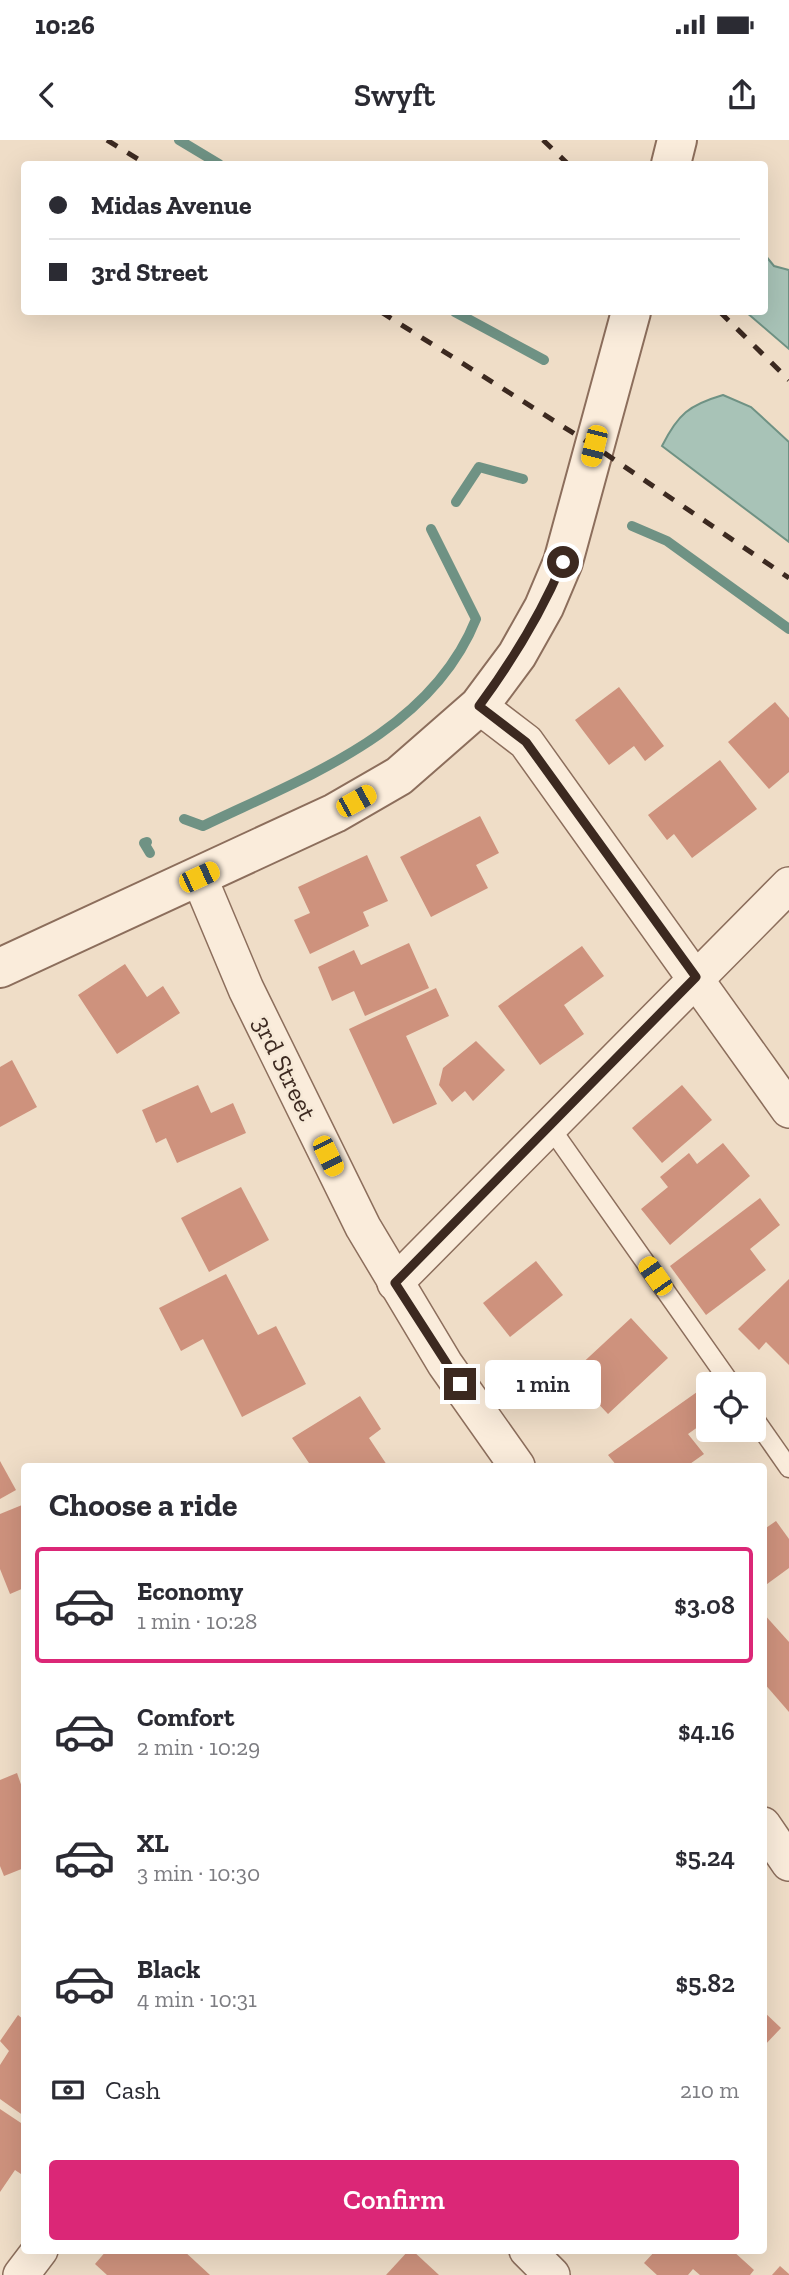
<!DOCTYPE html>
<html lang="en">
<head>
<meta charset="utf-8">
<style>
  body { margin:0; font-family:"Zilla Slab",serif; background:#f2f2f3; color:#2b2b33; height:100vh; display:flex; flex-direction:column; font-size:26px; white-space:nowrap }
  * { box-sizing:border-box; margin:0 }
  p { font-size:23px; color:#7c7c81 }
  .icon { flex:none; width:38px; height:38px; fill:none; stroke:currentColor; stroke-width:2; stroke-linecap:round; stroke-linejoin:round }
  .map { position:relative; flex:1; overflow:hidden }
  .side { position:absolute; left:21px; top:1323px; width:746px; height:791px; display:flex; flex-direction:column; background:#fff; border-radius:7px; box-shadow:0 7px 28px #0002 }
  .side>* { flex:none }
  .banner { position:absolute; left:21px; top:21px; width:747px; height:154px; border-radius:7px; box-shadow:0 7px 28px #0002; display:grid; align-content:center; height:154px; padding:0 28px; background:#fff }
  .controls { position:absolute; left:696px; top:1232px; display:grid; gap:14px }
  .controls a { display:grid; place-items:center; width:70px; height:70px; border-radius:7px; background:#fff; box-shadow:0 7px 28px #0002; font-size:35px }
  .end { position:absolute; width:32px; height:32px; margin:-16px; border:9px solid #3c2920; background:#fff; box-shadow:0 0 0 4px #fff }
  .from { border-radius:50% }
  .bubble { position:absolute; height:49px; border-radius:7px; background:#fff; box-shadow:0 7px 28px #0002; font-size:23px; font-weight:600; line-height:49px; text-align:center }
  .car { position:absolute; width:21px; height:42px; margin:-21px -10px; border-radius:9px; box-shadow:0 0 5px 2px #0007; background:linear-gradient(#f5c518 24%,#345 0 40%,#f5c518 0 76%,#345 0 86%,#f5c518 0) }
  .banner b { display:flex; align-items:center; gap:24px; height:66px; font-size:26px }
  .banner b+b { border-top:2px solid #e1e1e2 }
  .banner i { width:18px; height:18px; background:#2b2b33 }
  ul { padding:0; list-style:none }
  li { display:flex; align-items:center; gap:21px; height:116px; margin:0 14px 10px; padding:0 14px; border:4px solid transparent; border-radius:7px }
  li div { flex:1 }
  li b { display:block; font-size:26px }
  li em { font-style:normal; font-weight:600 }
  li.current { border-color:#db2777 }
  li>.icon { width:63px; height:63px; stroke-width:1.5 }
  h2 { padding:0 28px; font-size:32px; line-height:84px }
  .pay { display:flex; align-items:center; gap:18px; height:77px; padding:0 28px; font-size:26px }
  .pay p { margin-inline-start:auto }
  .button { display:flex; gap:14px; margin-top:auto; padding:14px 28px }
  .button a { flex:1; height:80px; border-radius:7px; background:#db2777; color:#fff; font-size:28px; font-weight:600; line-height:80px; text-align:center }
  .status { display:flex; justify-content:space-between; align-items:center; height:49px; padding:0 35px; background:#fff; direction:ltr }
  .status svg { height:19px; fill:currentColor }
  header { display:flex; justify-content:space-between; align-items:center; height:91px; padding:0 28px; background:#fff; font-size:32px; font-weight:600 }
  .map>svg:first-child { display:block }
  .water { fill:#a8c3b7; stroke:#6f9284; stroke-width:2 }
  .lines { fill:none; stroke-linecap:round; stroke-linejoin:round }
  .stream { stroke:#6f9284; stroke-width:10 }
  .building { fill:#ce927d }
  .service-casing { stroke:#8c6e5c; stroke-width:21 }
  .minor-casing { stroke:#8c6e5c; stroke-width:38 }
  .tertiary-casing { stroke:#8c6e5c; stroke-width:42 }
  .service { stroke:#faecdb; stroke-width:18 }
  .minor { stroke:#faecdb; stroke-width:35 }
  .tertiary { stroke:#faecdb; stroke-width:38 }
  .rail { stroke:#3c2920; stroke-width:5; stroke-dasharray:12 12; stroke-linecap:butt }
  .route { stroke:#3c2920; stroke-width:9 }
  .labels { text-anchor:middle; stroke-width:5; stroke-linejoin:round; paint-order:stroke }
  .street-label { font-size:26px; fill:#3c2920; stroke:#f6e9d7 }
</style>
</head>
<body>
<div class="status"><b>10:26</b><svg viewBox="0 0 49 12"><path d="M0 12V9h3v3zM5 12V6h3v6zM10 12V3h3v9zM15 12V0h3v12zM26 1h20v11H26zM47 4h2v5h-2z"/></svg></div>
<header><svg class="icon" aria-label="back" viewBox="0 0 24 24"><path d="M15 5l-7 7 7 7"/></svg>Swyft<svg class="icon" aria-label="share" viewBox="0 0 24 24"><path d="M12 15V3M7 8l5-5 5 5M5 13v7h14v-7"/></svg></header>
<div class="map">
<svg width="789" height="2135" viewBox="0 0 789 2135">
  <rect width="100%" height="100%" fill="#efddc7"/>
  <g class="water">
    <path d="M765 115 774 126 789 130V209L746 172H765Z"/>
    <path d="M723 255 751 267 789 302V402L662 306C678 274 689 265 723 255Z"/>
  </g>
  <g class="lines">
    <g class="stream">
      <path d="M179 0 219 24"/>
      <path d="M455 172 544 220"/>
      <path d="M456 362 479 327 523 339"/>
      <path d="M632 386 667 401 789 489"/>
      <path d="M184 679 203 686C305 637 431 592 476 479L431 389"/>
      <path d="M147 702 144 703 150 713"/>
    </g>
  </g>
  <g class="building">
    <path d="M619 547 664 606 645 621 634 606 609 625 575 580Z"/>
    <path d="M775 562 789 578V632L769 649 728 602Z"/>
    <path d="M720 620 757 669 692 718 674 694 667 700 648 675Z"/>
    <path d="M480 676 499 713 476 725 488 748 431 777 400 717Z"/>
    <path d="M367 715 388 761 363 772 369 786 310 814 294 780 310 773 298 747Z"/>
    <path d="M409 803 429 848 365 876 354 851 332 861 318 827 354 810 361 825Z"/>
    <path d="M582 806 604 836 564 865 584 894 540 925 498 866Z"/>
    <path d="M125 824 147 857 163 846 180 873 117 914 78 855Z"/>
    <path d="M436 848 449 876 406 896 437 964 393 984 349 889Z"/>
    <path d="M476 901 505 930 473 961 465 951 452 962 439 945 443 928Z"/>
    <path d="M12 920 37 967 0 987V927Z"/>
    <path d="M198 945 211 973 233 963 246 993 177 1023 166 998 156 1003 142 970Z"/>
    <path d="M682 945 712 980 662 1023 632 988Z"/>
    <path d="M723 1003 750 1036 670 1105 641 1069 668 1047 660 1037 689 1013 697 1024Z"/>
    <path d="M241 1047 269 1100 209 1132 181 1078Z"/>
    <path d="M760 1058 780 1085 750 1109 766 1130 706 1175 670 1126Z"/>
    <path d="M536 1121 563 1155 510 1197 483 1163Z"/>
    <path d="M226 1134 258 1195 276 1186 306 1244 242 1277 203 1199 181 1211 159 1168Z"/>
    <path d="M789 1139V1225L766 1202 759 1210 738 1189Z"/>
    <path d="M631 1178 668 1218 608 1274 593 1258 584 1266 562 1242Z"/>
    <path d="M697 1252 709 1267V1279L688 1294 704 1314 687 1326H617L608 1315Z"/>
    <path d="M360 1256 381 1289 369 1298 387 1325 311 1326 292 1298Z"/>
    <path d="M0 1321 16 1350 0 1359Z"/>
    <path d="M22 1365 24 1448 10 1454 0 1429V1374Z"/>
    <path d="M776 1381 789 1399V1428L763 1447V1390Z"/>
    <path d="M763 1473 789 1502V1572L763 1542Z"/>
    <path d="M17 1633 24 1653V1728L4 1736 0 1726V1640Z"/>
    <path d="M763 1871 781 1888 763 1907Z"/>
    <path d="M18 1875 24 1880V1976L0 1959V1925L9 1911 0 1901Z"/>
    <path d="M0 1969 24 1985V2036L15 2030 0 2052Z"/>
    <path d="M107 2110H183L210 2135H107L95 2124Z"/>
    <path d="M409 2110H412L439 2135H386Z"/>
    <path d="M656 2110H732L754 2130 750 2135H700L693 2129 688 2135H657L644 2123Z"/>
    <path d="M780 2126 789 2134V2135H772Z"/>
  </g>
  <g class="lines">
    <g class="service-casing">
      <g id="service">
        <path d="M550 987 731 1244"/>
        <path d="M754 1278 789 1328"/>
      </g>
    </g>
    <g class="minor-casing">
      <g id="minor">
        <path d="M479 566 526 602 789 970"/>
        <path d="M199 737 246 849 363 1087 445 1224 517 1326"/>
        <path d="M395 1143 789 745"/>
        <path d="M763 1685 789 1723"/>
        <path d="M527 2110 552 2135"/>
        <path d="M21 2135 40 2110"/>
      </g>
    </g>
    <g class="tertiary-casing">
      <g id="tertiary">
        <path d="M671 24 677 0"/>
        <path d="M0 828 335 673 399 636 479 566 517 515 544 467 563 422 631 172"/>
      </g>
    </g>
    <use href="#service" class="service"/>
    <use href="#minor" class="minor"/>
    <use href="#tertiary" class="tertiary"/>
    <g class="rail">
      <path d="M107 0 146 24"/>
      <path d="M543 0 568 24"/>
      <path d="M381 172 594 306 789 438"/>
      <path d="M720 172 789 240"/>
    </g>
  </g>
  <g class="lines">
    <path class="route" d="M460 1244 395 1143 696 837 526 602 479 566C513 520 541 474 563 422"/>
  </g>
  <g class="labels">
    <g class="street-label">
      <text transform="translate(285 928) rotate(64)" y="9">3rd Street</text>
    </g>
  </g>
</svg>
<div class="controls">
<a><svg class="icon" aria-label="locate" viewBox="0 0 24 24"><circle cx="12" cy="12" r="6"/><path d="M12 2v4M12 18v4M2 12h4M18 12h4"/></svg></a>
</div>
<i class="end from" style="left:563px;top:422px"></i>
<i class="end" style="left:460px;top:1244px"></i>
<div class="bubble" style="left:485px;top:1220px;width:116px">1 min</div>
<i class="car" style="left:594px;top:306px;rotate:194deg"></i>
<i class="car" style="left:356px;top:661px;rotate:61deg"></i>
<i class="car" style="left:199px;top:737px;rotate:65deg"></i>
<i class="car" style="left:328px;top:1016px;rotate:154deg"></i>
<i class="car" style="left:655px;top:1136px;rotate:325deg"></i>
<div class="banner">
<b><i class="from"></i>Midas Avenue</b>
<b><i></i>3rd Street</b>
</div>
<section class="side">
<h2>Choose a ride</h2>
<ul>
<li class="current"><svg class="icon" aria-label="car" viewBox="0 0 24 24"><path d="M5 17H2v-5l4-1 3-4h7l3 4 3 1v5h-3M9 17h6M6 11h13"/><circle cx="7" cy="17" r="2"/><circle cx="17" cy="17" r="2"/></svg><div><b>Economy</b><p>1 min · 10:28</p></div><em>$3.08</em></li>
<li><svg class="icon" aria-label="car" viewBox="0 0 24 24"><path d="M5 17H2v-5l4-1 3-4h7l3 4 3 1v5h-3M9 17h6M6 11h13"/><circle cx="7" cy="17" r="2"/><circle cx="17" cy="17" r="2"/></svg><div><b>Comfort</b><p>2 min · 10:29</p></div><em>$4.16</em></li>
<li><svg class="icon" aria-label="car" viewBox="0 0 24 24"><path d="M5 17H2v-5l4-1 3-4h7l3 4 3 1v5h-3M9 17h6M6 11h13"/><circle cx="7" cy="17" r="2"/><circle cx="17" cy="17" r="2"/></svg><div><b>XL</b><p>3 min · 10:30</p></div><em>$5.24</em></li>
<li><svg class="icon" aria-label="car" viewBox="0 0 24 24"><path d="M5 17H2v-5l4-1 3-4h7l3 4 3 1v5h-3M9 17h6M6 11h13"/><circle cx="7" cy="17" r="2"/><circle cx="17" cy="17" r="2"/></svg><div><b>Black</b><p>4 min · 10:31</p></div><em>$5.82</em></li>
</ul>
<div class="pay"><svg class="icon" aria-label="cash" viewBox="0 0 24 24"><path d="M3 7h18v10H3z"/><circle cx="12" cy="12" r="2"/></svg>Cash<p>210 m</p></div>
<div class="button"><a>Confirm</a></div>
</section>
</div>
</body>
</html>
